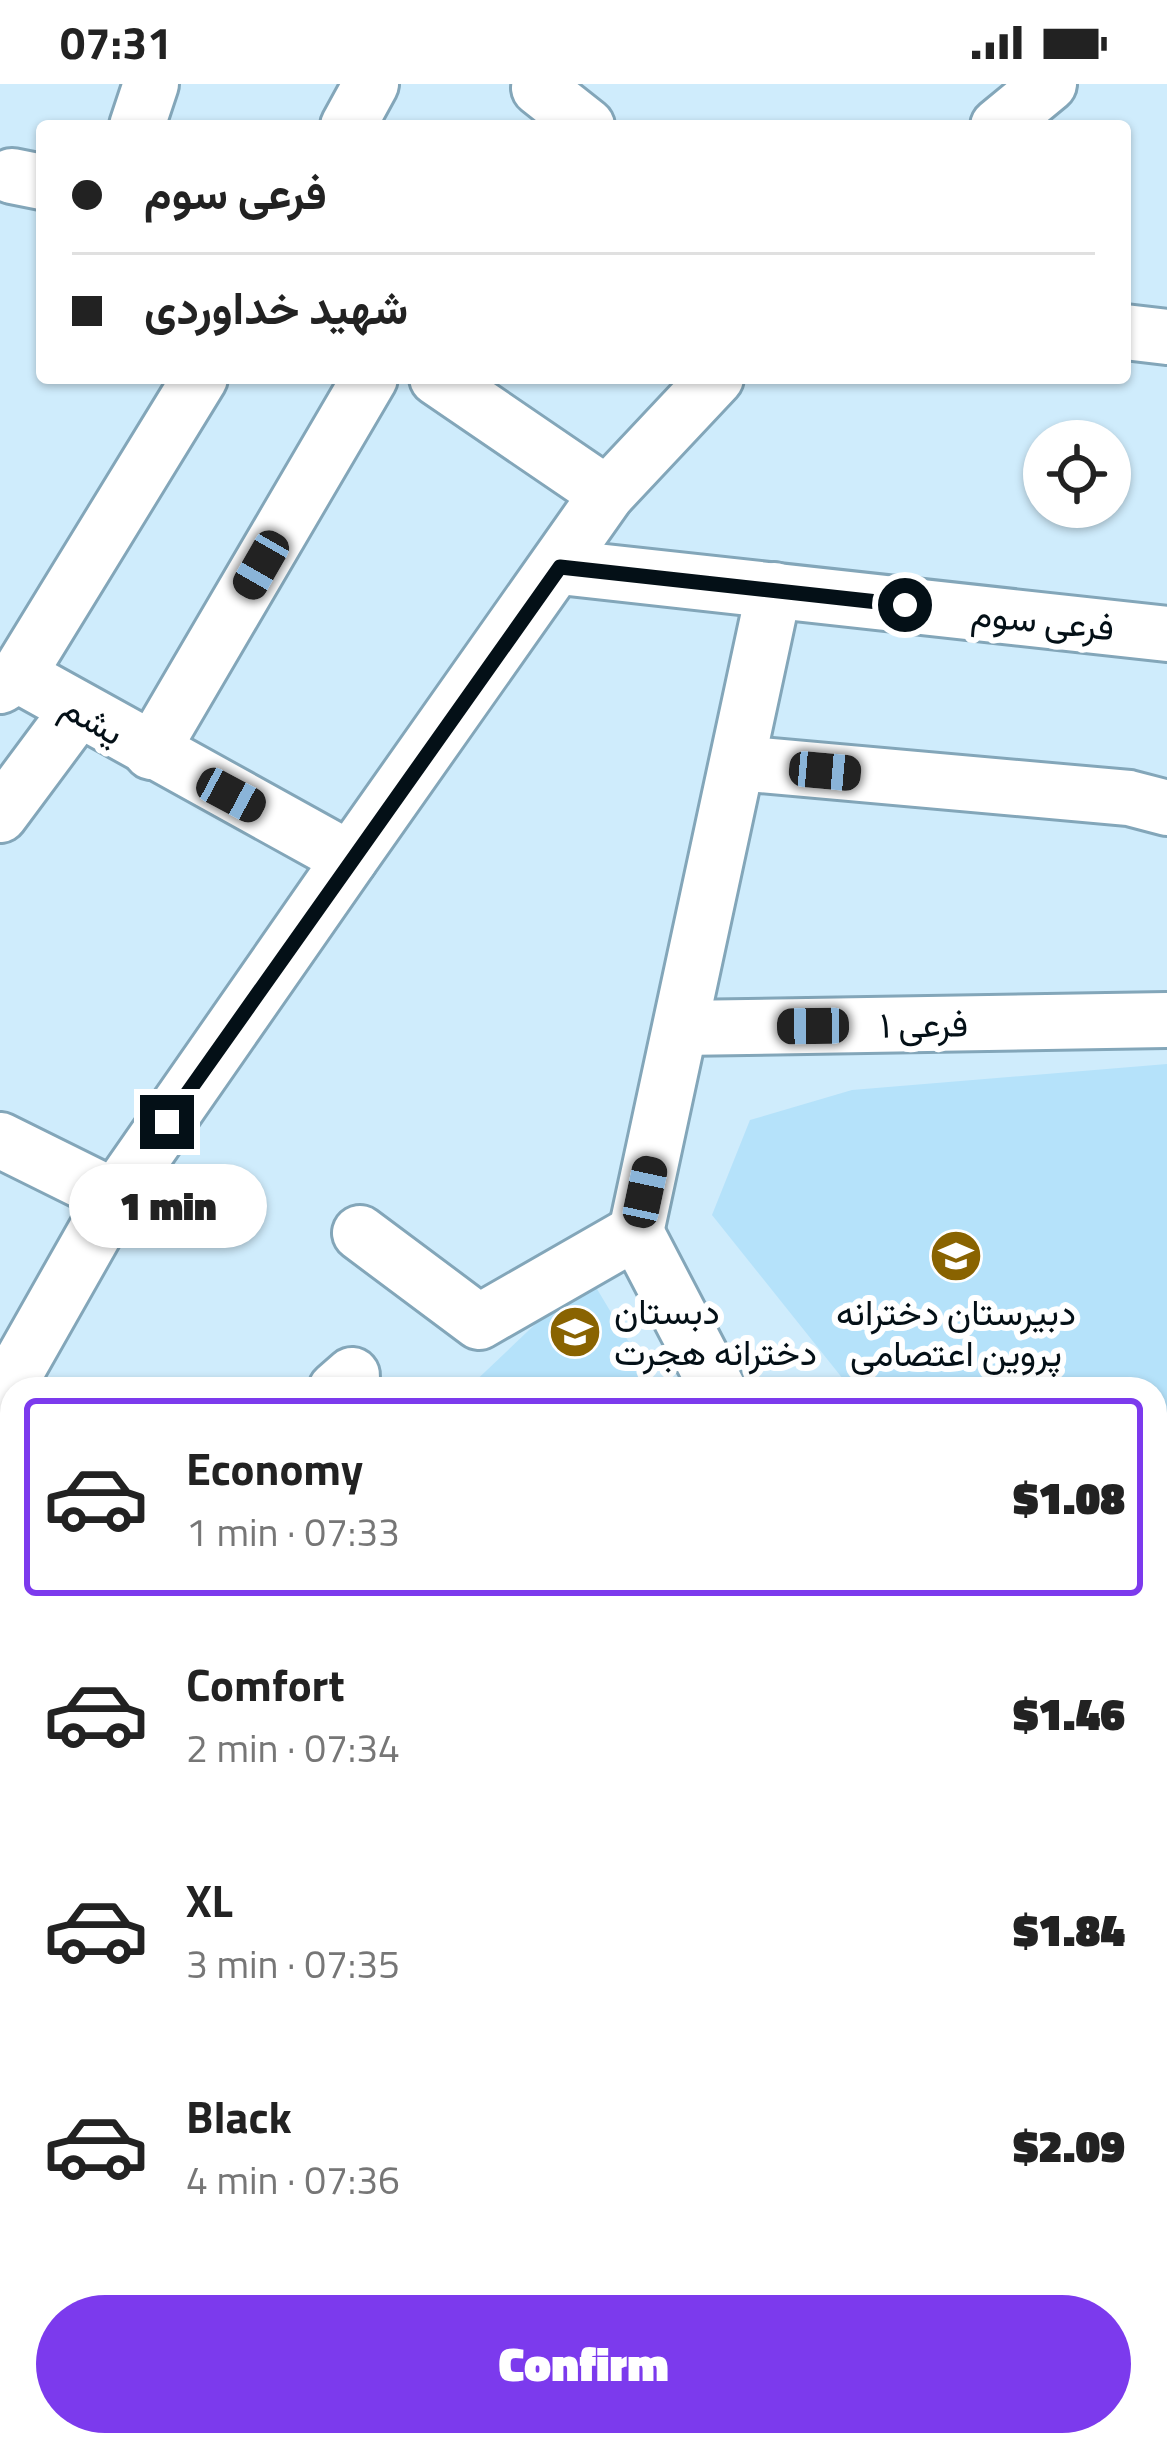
<!DOCTYPE html>
<html lang="en">
<head>
<meta charset="utf-8">
<style>
  body { margin:0; font-family:"Titillium Web",Vazirmatn,sans-serif; background:#f6f6f6; color:#222; height:100vh; display:flex; flex-direction:column; font-size:45px; white-space:nowrap }
  * { box-sizing:border-box; margin:0 }
  p { font-size:39px; color:#767676 }
  .icon { flex:none; width:66px; height:66px; fill:none; stroke:currentColor; stroke-width:2; stroke-linecap:round; stroke-linejoin:round }
  .map { position:relative; flex:1; overflow:hidden }
  .panel { position:absolute; left:0px; top:1293px; width:1167px; height:1080px; display:flex; flex-direction:column; background:#fff; border-radius:36px 36px 0 0; box-shadow:0 3px 9px #0004 }
  .panel>* { flex:none }
  .guide { position:absolute; left:36px; top:36px; width:1095px; height:264px; border-radius:12px; box-shadow:0 3px 9px #0004; display:grid; align-content:center; height:264px; padding:0 36px; background:#fff }
  .buttons { position:absolute; left:1023px; top:336px; display:grid; gap:24px }
  .buttons a { display:grid; place-items:center; width:108px; height:108px; border-radius:50%; background:#fff; box-shadow:0 3px 9px #0004; font-size:60px }
  .end { position:absolute; width:54px; height:54px; margin:-27px; border:15px solid #041017; background:#fff; box-shadow:0 0 0 6px #fff }
  .from { border-radius:50% }
  .bubble { position:absolute; height:84px; border-radius:42px; background:#fff; box-shadow:0 3px 9px #0004; font-size:39px; font-weight:800; line-height:84px; text-align:center }
  .car { position:absolute; width:36px; height:72px; margin:-36px -18px; border-radius:15px; box-shadow:0 0 9px 3px #0007; background:linear-gradient(#222 24%,#8ab4d8 0 40%,#222 0 76%,#8ab4d8 0 86%,#222 0) }
  .guide b { display:flex; align-items:center; gap:42px; height:114px; font-size:45px }
  .guide b+b { border-top:3px solid #e0e0e0 }
  .guide i { width:30px; height:30px; background:#222 }
  ul { padding:21px 0 0; list-style:none }
  li { display:flex; align-items:center; gap:36px; height:198px; margin:0 24px 18px; padding:0 12px; border:6px solid transparent; border-radius:12px }
  li div { flex:1 }
  li b { display:block; font-size:45px }
  li em { font-style:normal; font-weight:800 }
  li.on { border-color:#7c3aed }
  li>.icon { width:108px; height:108px; stroke-width:1.5 }
  .action { display:flex; gap:24px; margin-top:auto; padding:24px 36px }
  .action a { flex:1; height:138px; border-radius:72px; background:#7c3aed; color:#fff; font-size:48px; font-weight:800; line-height:138px; text-align:center }
  .status { display:flex; justify-content:space-between; align-items:center; height:84px; padding:0 60px; background:#fff; direction:ltr }
  .status svg { height:33px; fill:currentColor }
  .map>svg:first-child { display:block }
  .built { fill:#b5e2fa }
  .lines { fill:none; stroke-linecap:round; stroke-linejoin:round }
  .minor-casing { stroke:#83a6b9; stroke-width:60 }
  .minor { stroke:#fff; stroke-width:54 }
  .route { stroke:#041017; stroke-width:15 }
  .labels { text-anchor:middle; stroke-width:12; stroke-linejoin:round; paint-order:stroke }
  .street-label { font-size:36px; fill:#041017; stroke:#fff }
  .poi-label { font-size:36px; fill:#041017; stroke:#fff; text-anchor:start }
</style>
</head>
<body>
<div class="status"><b>07:31</b><svg viewBox="0 0 49 12"><path d="M0 12V9h3v3zM5 12V6h3v6zM10 12V3h3v9zM15 12V0h3v12zM26 1h20v11H26zM47 4h2v5h-2z"/></svg></div>
<div class="map">
<svg width="1167" height="2373" viewBox="0 0 1167 2373">
  <rect width="100%" height="100%" fill="#cfecfc"/>
  <g class="built">
    <path d="M1167 980V1487L1155 1494V1305H851L712 1131 750 1036 852 1006Z"/>
    <path d="M588 1190 657 1305H467Z"/>
  </g>
  <g class="lines">
    <g class="minor-casing">
      <g id="minor">
        <path d="M539 4 587 42"/>
        <path d="M137 42 151 0"/>
        <path d="M348 42 371 0"/>
        <path d="M998 42 1049 0"/>
        <path d="M12 92 42 98"/>
        <path d="M1125 248 1167 253"/>
        <path d="M437 294 607 410"/>
        <path d="M560 483 1167 550"/>
        <path d="M18 591 350 775"/>
        <path d="M0 602 18 591 200 294"/>
        <path d="M151 668 370 294"/>
        <path d="M738 679 1129 714 1167 724"/>
        <path d="M0 731 78 626"/>
        <path d="M681 944 1167 936"/>
        <path d="M0 1056 115 1113"/>
        <path d="M636 1148 774 506"/>
        <path d="M636 1148 718 1305"/>
        <path d="M360 1149 479 1238 636 1148"/>
        <path d="M336 1305 352 1291"/>
        <path d="M0 1316 115 1113 350 775 607 410 716 294"/>
        <path d="M0 1366 12 1374"/>
        <path d="M0 1564 12 1572"/>
        <path d="M1155 1578 1167 1572"/>
        <path d="M1155 1767 1167 1771"/>
        <path d="M0 2000 12 2002"/>
        <path d="M1155 2061H1167"/>
        <path d="M1155 2326 1167 2332"/>
        <path d="M92 2361 94 2373"/>
        <path d="M438 2361 441 2373"/>
        <path d="M709 2373V2361"/>
      </g>
    </g>
    <use href="#minor" class="minor"/>
  </g>
  <g class="lines">
    <path class="route" d="M167 1038 560 483 905 521"/>
  </g>
  <defs>
    <g id="school-disc" transform="scale(2.7)"><circle r="9.5" fill="#896301" stroke="#fff"/><path d="M0-5L7-2L0 1L-7-2ZM-4 1L0 2.5L4 1V4Q0 6-4 4Z" fill="#fff"/></g>
  </defs>
  <g fill-rule="evenodd">
    <use href="#school-disc" x="956" y="1172"/>
    <use href="#school-disc" x="575" y="1248"/>
  </g>
  <g class="labels">
    <g class="street-label">
      <text transform="translate(1043 536) rotate(6)" y="13">فرعی سوم</text>
      <text transform="translate(93 635) rotate(30)" y="13">یشم</text>
      <text transform="translate(924 940) rotate(-1)" y="13">فرعی ۱</text>
    </g>
    <g class="poi-label">
      <text x="614" y="1240">دبستان<tspan x="614" dy="41">دخترانه هجرت</tspan></text>
      <text x="956" y="1241" text-anchor="middle">دبیرستان دخترانه<tspan x="956" dy="41">پروین اعتصامی</tspan></text>
    </g>
  </g>
</svg>
<div class="buttons">
<a><svg class="icon" aria-label="locate" viewBox="0 0 24 24"><circle cx="12" cy="12" r="6"/><path d="M12 2v4M12 18v4M2 12h4M18 12h4"/></svg></a>
</div>
<i class="end from" style="left:905px;top:521px"></i>
<i class="end" style="left:167px;top:1038px"></i>
<div class="bubble" style="left:69px;top:1080px;width:198px">1 min</div>
<i class="car" style="left:261px;top:481px;rotate:210deg"></i>
<i class="car" style="left:825px;top:687px;rotate:95deg"></i>
<i class="car" style="left:231px;top:711px;rotate:118deg"></i>
<i class="car" style="left:813px;top:942px;rotate:269deg"></i>
<i class="car" style="left:645px;top:1108px;rotate:12deg"></i>
<div class="guide">
<b><i class="from"></i>فرعی سوم</b>
<b><i></i>شهید خداوردی</b>
</div>
<section class="panel">
<ul>
<li class="on"><svg class="icon" aria-label="car" viewBox="0 0 24 24"><path d="M5 17H2v-5l4-1 3-4h7l3 4 3 1v5h-3M9 17h6M6 11h13"/><circle cx="7" cy="17" r="2"/><circle cx="17" cy="17" r="2"/></svg><div><b>Economy</b><p>1 min · 07:33</p></div><em>$1.08</em></li>
<li><svg class="icon" aria-label="car" viewBox="0 0 24 24"><path d="M5 17H2v-5l4-1 3-4h7l3 4 3 1v5h-3M9 17h6M6 11h13"/><circle cx="7" cy="17" r="2"/><circle cx="17" cy="17" r="2"/></svg><div><b>Comfort</b><p>2 min · 07:34</p></div><em>$1.46</em></li>
<li><svg class="icon" aria-label="car" viewBox="0 0 24 24"><path d="M5 17H2v-5l4-1 3-4h7l3 4 3 1v5h-3M9 17h6M6 11h13"/><circle cx="7" cy="17" r="2"/><circle cx="17" cy="17" r="2"/></svg><div><b>XL</b><p>3 min · 07:35</p></div><em>$1.84</em></li>
<li><svg class="icon" aria-label="car" viewBox="0 0 24 24"><path d="M5 17H2v-5l4-1 3-4h7l3 4 3 1v5h-3M9 17h6M6 11h13"/><circle cx="7" cy="17" r="2"/><circle cx="17" cy="17" r="2"/></svg><div><b>Black</b><p>4 min · 07:36</p></div><em>$2.09</em></li>
</ul>
<div class="action"><a>Confirm</a></div>
</section>
</div>
</body>
</html>
